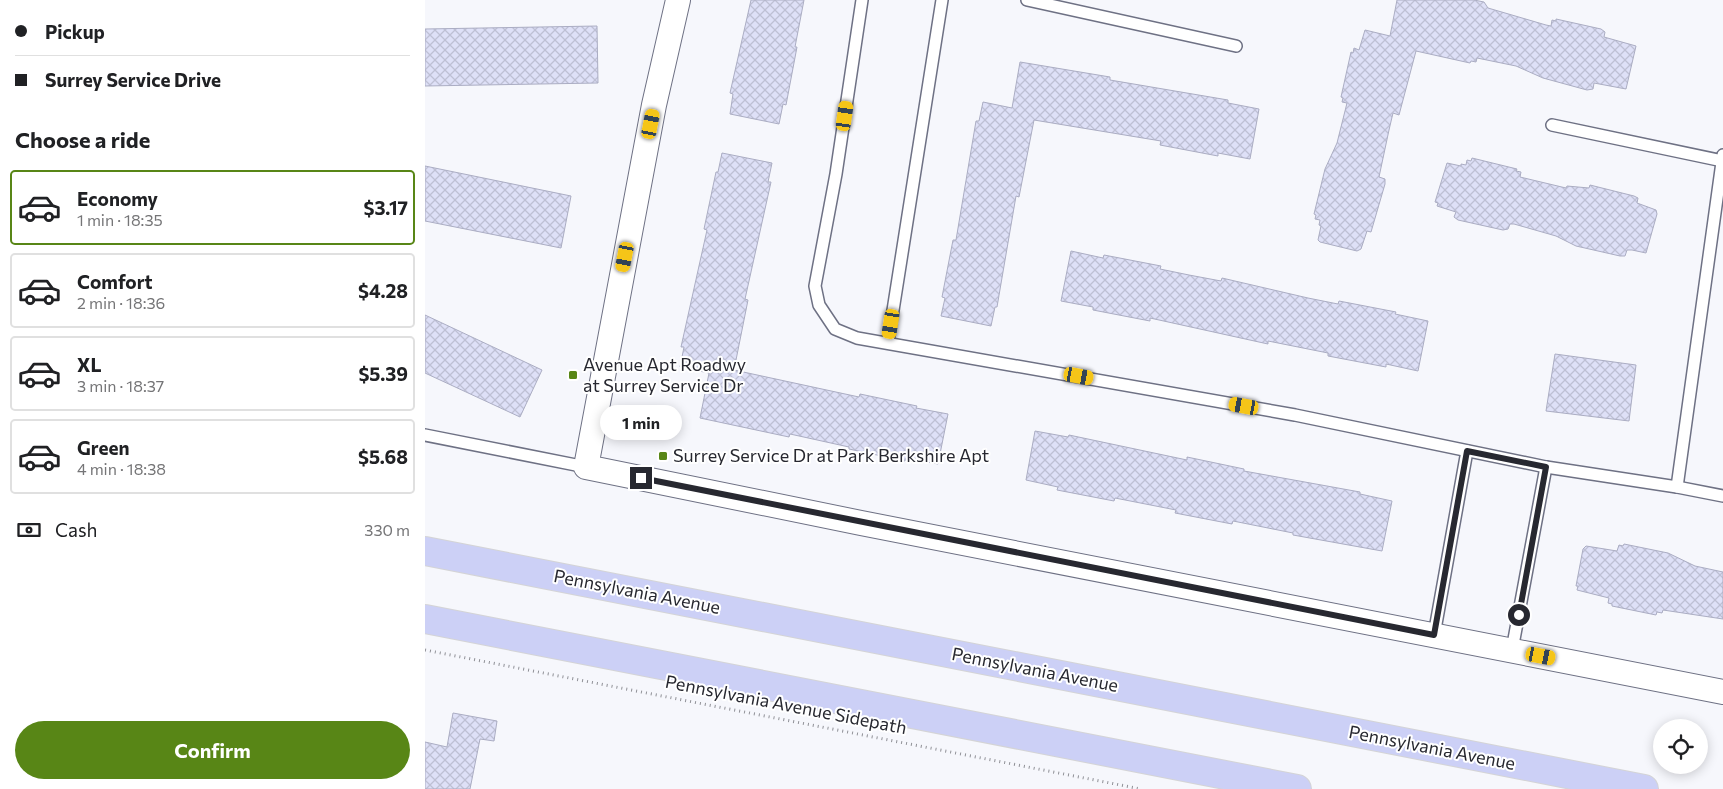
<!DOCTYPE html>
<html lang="en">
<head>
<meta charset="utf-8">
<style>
  body { margin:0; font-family:Commissioner,sans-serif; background:#f6f6f6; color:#202124; height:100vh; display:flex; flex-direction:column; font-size:19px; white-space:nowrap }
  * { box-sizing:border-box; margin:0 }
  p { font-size:16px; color:#757577 }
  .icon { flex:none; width:28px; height:28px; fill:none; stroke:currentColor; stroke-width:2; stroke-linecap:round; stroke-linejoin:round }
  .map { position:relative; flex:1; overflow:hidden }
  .panel { display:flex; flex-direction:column; background:#fff; width:425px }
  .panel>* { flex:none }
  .guide { display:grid; align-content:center; height:110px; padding:0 15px; background:#fff }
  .buttons { position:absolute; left:1228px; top:719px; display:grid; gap:10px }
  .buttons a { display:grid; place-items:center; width:55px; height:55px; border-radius:50%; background:#fff; box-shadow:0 2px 12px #0003; font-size:25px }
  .end { position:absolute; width:22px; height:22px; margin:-11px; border:6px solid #272830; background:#fff; box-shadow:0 0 0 2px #fff }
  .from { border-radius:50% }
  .bubble { position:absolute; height:35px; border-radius:18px; background:#fff; box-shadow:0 2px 12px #0003; font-size:16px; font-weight:700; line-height:35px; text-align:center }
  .car { position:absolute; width:15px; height:30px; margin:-15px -8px; border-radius:6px; box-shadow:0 0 4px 1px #0007; background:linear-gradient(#f5c518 24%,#345 0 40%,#f5c518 0 76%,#345 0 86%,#f5c518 0) }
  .guide b { display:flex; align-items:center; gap:18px; height:48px; font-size:19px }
  .guide b+b { border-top:1px solid #e0e0e0 }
  .guide i { width:12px; height:12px; background:#202124 }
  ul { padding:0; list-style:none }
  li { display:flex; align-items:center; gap:15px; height:75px; margin:0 10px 8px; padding:0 5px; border:2px solid #e0e0e0; border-radius:5px }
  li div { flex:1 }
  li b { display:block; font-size:19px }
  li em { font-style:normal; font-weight:700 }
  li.active { border-color:#588616 }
  li>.icon { width:45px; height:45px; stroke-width:1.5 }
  h2 { padding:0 15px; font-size:22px; line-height:60px }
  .pay { display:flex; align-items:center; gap:12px; height:55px; padding:0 15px; font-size:19px }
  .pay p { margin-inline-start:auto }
  .action { display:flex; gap:10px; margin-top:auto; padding:10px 15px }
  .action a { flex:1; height:58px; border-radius:30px; background:#588616; color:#fff; font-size:20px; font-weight:700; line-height:58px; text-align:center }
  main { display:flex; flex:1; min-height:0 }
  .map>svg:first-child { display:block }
  .building { fill:url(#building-cross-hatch); stroke:#abadc3 }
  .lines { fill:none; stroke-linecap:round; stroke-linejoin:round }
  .service-casing { stroke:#6e7184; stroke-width:14 }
  .minor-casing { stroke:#6e7184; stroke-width:26 }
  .trunk-casing { stroke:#d4d4d6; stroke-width:30 }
  .path { stroke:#8f9096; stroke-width:3; stroke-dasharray:1 4; stroke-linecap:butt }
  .service { stroke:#fff; stroke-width:11 }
  .minor { stroke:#fff; stroke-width:24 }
  .trunk { stroke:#ccd0f6; stroke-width:28 }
  .route { stroke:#272830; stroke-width:6 }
  .poi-dot { fill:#588616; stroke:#fff; stroke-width:2 }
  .labels { text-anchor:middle; stroke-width:4; stroke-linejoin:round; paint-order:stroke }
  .poi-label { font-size:18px; fill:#272830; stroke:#fff; text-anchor:start }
  .street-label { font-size:18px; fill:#272830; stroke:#fff }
</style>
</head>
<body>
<main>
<section class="panel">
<div class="guide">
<b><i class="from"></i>Pickup</b>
<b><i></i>Surrey Service Drive</b>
</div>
<h2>Choose a ride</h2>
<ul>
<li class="active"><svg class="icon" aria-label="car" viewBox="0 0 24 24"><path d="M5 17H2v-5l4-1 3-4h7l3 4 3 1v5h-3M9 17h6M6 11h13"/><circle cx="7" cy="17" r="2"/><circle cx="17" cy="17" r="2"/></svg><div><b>Economy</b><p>1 min · 18:35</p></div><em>$3.17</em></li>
<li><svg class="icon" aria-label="car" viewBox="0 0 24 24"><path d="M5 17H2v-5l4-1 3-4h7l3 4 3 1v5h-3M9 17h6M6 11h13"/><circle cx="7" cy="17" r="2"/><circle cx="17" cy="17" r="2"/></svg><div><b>Comfort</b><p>2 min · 18:36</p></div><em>$4.28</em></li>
<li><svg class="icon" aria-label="car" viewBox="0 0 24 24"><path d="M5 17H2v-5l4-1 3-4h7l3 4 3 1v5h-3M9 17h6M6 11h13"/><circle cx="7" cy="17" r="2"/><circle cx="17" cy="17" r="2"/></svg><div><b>XL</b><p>3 min · 18:37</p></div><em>$5.39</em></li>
<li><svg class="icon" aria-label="car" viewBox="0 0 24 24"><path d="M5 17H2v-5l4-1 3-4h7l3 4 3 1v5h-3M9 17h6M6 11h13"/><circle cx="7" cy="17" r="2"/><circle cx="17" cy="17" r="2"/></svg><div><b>Green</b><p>4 min · 18:38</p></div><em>$5.68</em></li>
</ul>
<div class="pay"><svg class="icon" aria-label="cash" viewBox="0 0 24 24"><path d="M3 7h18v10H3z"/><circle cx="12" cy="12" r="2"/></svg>Cash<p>330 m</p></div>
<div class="action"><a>Confirm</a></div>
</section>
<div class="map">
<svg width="1298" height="789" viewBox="0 0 1298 789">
  <defs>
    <pattern id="building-cross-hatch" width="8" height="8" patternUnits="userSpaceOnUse" patternTransform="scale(1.25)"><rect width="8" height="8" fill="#dee0f7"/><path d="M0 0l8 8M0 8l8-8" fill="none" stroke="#bec0d4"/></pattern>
  </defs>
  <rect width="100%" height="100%" fill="#f6f7fc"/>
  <g class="building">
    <path d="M326 0H379L370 47H372L361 105 358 104 354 124 305 114 308 94 305 93Z"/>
    <path d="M972 0H1049L1059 2 1063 8 1121 25 1126 26 1127 20 1131 21V19L1176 29 1180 32 1179 37 1211 46 1201 89 1169 83 1168 89 1162 90 1118 78 1091 66 1052 58 1051 62 1046 61 1045 63 991 51 974 115 968 113 964 130 954 177 960 179V184L946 232 942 231 936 249 932 251 895 242 893 240 896 226 894 225 895 220 890 219 891 215 889 214 900 169 912 143 922 103 917 102 918 98 916 97 926 52 928 53 929 48 934 50 940 30 965 36Z"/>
    <path d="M172 26 173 83 0 86V29Z"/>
    <path d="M595 62 685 77V80L803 100V103L834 109 825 159 793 153V156L735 145 736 141 609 120 594 197 591 196 572 307H570L566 326 516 316 520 298 517 297 528 240H531L551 121H554L558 102 587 108Z"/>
    <path d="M297 153 347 163 343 182H346L320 299 323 300 309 370 434 397 435 394 492 406 491 408 523 414 513 464 481 458 480 461 424 449V447L365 434 364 437 275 418 284 373 255 367 259 347H256L282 230 279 229 291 172H293Z"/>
    <path d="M1047 158 1092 169 1091 171 1096 172 1095 177 1141 188 1142 186 1164 188 1165 185 1209 196 1213 198 1212 203 1231 210 1232 214 1221 253 1207 250H1202L1200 256H1195L1151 246 1131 236 1089 224H1085L1083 229 1078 230 1033 220 1029 217 1031 212 1012 206 1013 203 1010 202 1022 163 1036 166V164L1041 165 1042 160 1046 161Z"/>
    <path d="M0 166 146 196 136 248 0 221Z"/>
    <path d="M646 251 678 258 679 255 736 266 735 269 764 275 796 281 797 278 883 298 913 304 914 301 971 312 970 314 1003 321 993 371 961 364V367L903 356V353L843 341V344L725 318V321L668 310V307L636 301Z"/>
    <path d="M0 315 117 370 95 417 0 373Z"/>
    <path d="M1130 354 1211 365 1204 421 1121 411Z"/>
    <path d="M610 431 643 437 644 435 762 460V457L819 469V471L935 492V494L967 501 957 551 868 535V533L808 521 807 524 750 513 751 510 690 498 689 501 632 490 633 487 601 480Z"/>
    <path d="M1199 544 1243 553 1270 566 1298 572V619L1238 610 1237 613 1232 612 1231 615 1187 606V604L1183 603 1184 598 1152 590 1153 586H1151L1158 549 1161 546 1192 551 1194 545 1198 546Z"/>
    <path d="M28 713 72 721 69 741 55 739 45 789H0V742L22 747Z"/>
  </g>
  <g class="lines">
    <g class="service-casing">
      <g id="service">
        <path d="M437 0 411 174 390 286 394 305 410 329 432 338 870 415 1121 467 1252 487 1298 496"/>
        <path d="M602 0 811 46"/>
        <path d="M1127 125 1298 161"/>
        <path d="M463 342 517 0"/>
        <path d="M0 435 161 467"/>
        <path d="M1252 487 1298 155"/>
        <path d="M1009 635 1042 451"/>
        <path d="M1087 650 1121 467"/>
      </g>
    </g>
    <g class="minor-casing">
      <path id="minor" d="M253 0 229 105 161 467 436 523 1298 692"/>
    </g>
    <g class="trunk-casing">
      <g id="trunk">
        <path d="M0 551 1219 789"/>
        <path d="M0 619 872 789"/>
      </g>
    </g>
    <path class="path" d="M0 650 716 789"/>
    <use href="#service" class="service"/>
    <use href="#minor" class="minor"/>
    <use href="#trunk" class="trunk"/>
  </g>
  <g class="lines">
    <path class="route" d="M216 478 1009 635 1042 451 1121 467 1094 615"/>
  </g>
  <g class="poi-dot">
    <rect x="143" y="370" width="10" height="10" rx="2.5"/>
    <rect x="233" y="451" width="10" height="10" rx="2.5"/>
  </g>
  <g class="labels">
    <g class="poi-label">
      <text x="158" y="371">Avenue Apt Roadwy<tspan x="158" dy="21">at Surrey Service Dr</tspan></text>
      <text x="248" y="462">Surrey Service Dr at Park Berkshire Apt</text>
    </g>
    <g class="street-label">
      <text transform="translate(212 592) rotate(11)" y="6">Pennsylvania Avenue</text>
      <text transform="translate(610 670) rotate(11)" y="6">Pennsylvania Avenue</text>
      <text transform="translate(361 705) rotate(11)" y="6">Pennsylvania Avenue Sidepath</text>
      <text transform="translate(1007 748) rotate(11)" y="6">Pennsylvania Avenue</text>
    </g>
  </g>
</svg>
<div class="buttons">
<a><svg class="icon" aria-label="locate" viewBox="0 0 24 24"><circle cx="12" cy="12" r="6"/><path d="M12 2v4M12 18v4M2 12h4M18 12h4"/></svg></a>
</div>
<i class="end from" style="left:1094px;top:615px"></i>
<i class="end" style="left:216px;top:478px"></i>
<div class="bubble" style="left:175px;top:405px;width:82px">1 min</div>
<i class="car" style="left:420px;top:116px;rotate:8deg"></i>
<i class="car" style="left:226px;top:124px;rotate:11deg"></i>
<i class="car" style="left:200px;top:257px;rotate:191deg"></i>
<i class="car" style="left:466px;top:324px;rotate:189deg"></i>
<i class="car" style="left:654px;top:376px;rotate:100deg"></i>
<i class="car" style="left:819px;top:406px;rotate:280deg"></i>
<i class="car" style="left:1116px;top:656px;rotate:101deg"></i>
</div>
</main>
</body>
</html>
